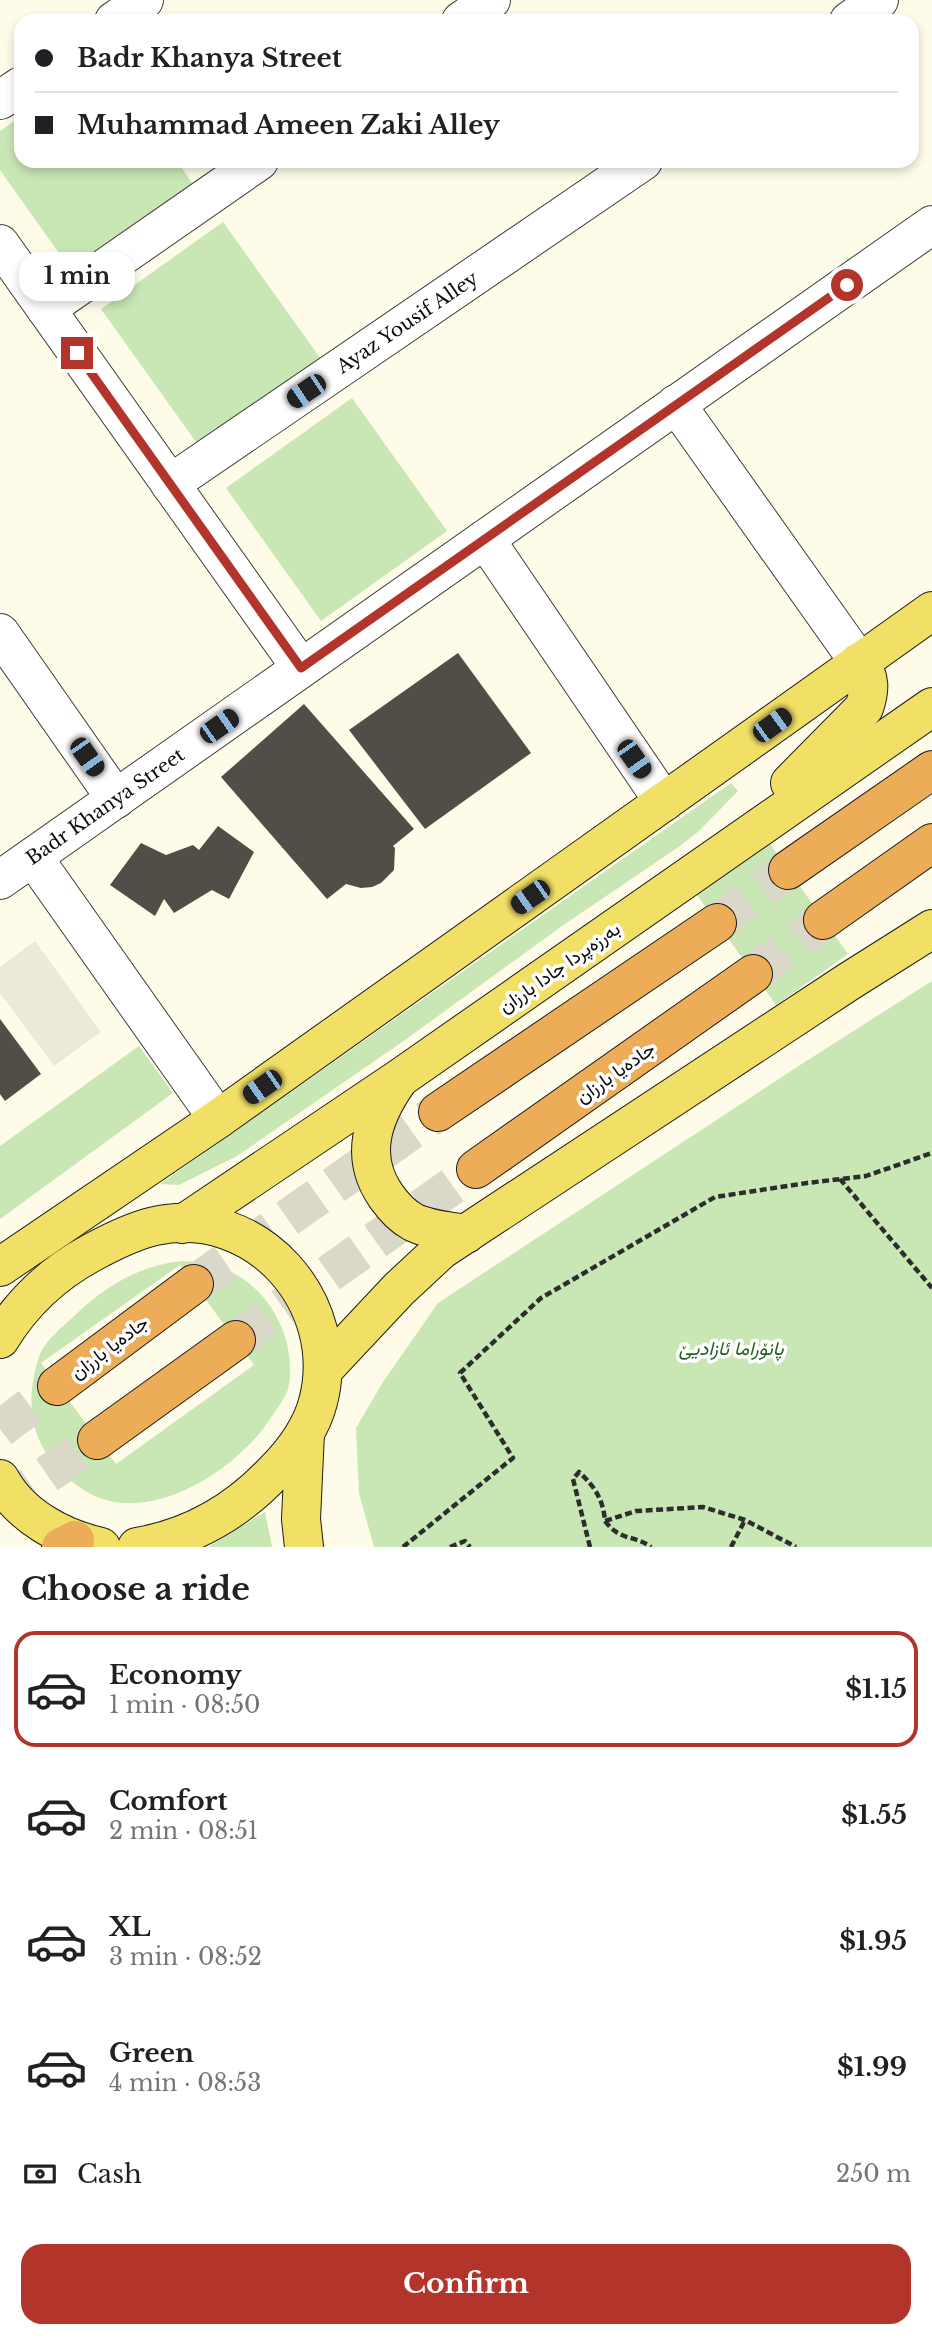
<!DOCTYPE html>
<html lang="en">
<head>
<meta charset="utf-8">
<style>
  body { margin:0; font-family:"Libre Baskerville",Vazirmatn,serif; background:#f2f2f2; color:#202124; height:100vh; display:flex; flex-direction:column; font-size:26px; white-space:nowrap }
  * { box-sizing:border-box; margin:0 }
  p { font-size:23px; color:#757577 }
  .icon { flex:none; width:38px; height:38px; fill:none; stroke:currentColor; stroke-width:2; stroke-linecap:round; stroke-linejoin:round }
  .map { position:relative; height:1547px; overflow:hidden }
  .sheet { display:flex; flex-direction:column; background:#fff; flex:1 }
  .sheet>* { flex:none }
  .top-card { position:absolute; left:14px; top:14px; width:905px; height:154px; border-radius:21px; box-shadow:0 4px 10px #0003; display:grid; align-content:center; height:154px; padding:0 21px; background:#fff }
  .end { position:absolute; width:32px; height:32px; margin:-16px; border:9px solid #b3342b; background:#fff; box-shadow:0 0 0 4px #fff }
  .from { border-radius:50% }
  .bubble { position:absolute; height:49px; border-radius:21px; background:#fff; box-shadow:0 4px 10px #0003; font-size:23px; font-weight:700; line-height:49px; text-align:center }
  .car { position:absolute; width:21px; height:42px; margin:-21px -10px; border-radius:9px; box-shadow:0 0 5px 2px #0007; background:linear-gradient(#222 24%,#8ab4d8 0 40%,#222 0 76%,#8ab4d8 0 86%,#222 0) }
  .top-card b { display:flex; align-items:center; gap:24px; height:66px; font-size:26px }
  .top-card b+b { border-top:2px solid #e0e0e0 }
  .top-card i { width:18px; height:18px; background:#202124 }
  ul { padding:0; list-style:none }
  li { display:flex; align-items:center; gap:21px; height:116px; margin:0 14px 10px; padding:0 7px; border:4px solid transparent; border-radius:21px }
  li div { flex:1 }
  li b { display:block; font-size:26px }
  li em { font-style:normal; font-weight:700 }
  li.current { border-color:#b3342b }
  li>.icon { width:63px; height:63px; stroke-width:1.5 }
  h2 { padding:0 21px; font-size:32px; line-height:84px }
  .pay { display:flex; align-items:center; gap:18px; height:77px; padding:0 21px; font-size:26px }
  .pay p { margin-inline-start:auto }
  .primary-button { display:flex; gap:14px; margin-top:auto; padding:14px 21px }
  .primary-button a { flex:1; height:80px; border-radius:21px; background:#b3342b; color:#fff; font-size:28px; font-weight:700; line-height:80px; text-align:center }
  .map>svg:first-child { display:block }
  .green { fill:#c9e6b5; fill-rule:evenodd }
  .plaza { fill:#ece9da }
  .building { fill:#534d48 }
  .lines { fill:none; stroke-linecap:round; stroke-linejoin:round }
  .highway-tunnel { stroke:#dad8c8; stroke-width:38; stroke-dasharray:38 19; stroke-linecap:butt }
  .minor-casing { stroke:#3e3e3e; stroke-width:40 }
  .major-casing { stroke:#1c1c1c; stroke-width:40 }
  .highway-casing { stroke:#1c1c1c; stroke-width:40 }
  .path { stroke:#2d2d2d; stroke-width:4.5; stroke-dasharray:7 3.5; stroke-linecap:butt }
  .minor { stroke:#fff; stroke-width:38 }
  .major { stroke:#f2df66; stroke-width:38 }
  .highway { stroke:#edad58; stroke-width:38 }
  .route { stroke:#b3342b; stroke-width:9 }
  .labels { text-anchor:middle; stroke-width:7; stroke-linejoin:round; paint-order:stroke }
  .street-label { font-size:19px; fill:#0b0b0b; stroke:#fff }
  .park-label { font-size:19px; font-style:italic; fill:#255e1f; stroke:#fff }
</style>
</head>
<body>
<div class="map">
<svg width="932" height="1547" viewBox="0 0 932 1547">
  <rect width="100%" height="100%" fill="#fefce9"/>
  <g class="green">
    <path d="M21 116V161H177L193 184 71 270 0 170V131Z"/>
    <path d="M223 222 323 362 201 449 101 309Z"/>
    <path d="M352 398 447 531 321 621 226 488Z"/>
    <path d="M731 783 738 791 699 831 680 846 562 926 405 1040 237 1156 179 1185 160 1184Z"/>
    <path d="M770 844 848 954 776 1005 697 895Z"/>
    <path d="M932 981V1547H374L359 1493 356 1428 383 1382 438 1303 797 1067Z"/>
    <path d="M139 1046 173 1093 0 1219V1146Z"/>
    <path d="M181 1261C215 1261 243 1273 265 1299 283 1322 294 1354 289 1384 288 1395 278 1407 272 1416 237 1472 140 1534 78 1486 42 1460 26 1425 33 1381 35 1371 37 1359 42 1350 49 1338 61 1328 71 1319 104 1287 135 1267 181 1261ZM180 1265 254 1365 116 1464 41 1363Z"/>
    <path d="M265 1512 272 1547H208Z"/>
  </g>
  <path class="plaza" d="M35 941 101 1032 54 1066 0 993V967Z"/>
  <g class="building">
    <path d="M458 653 531 753 425 829 349 730Z"/>
    <path d="M304 704 414 829 393 846 395 848 394 870 381 883 372 887 361 888 346 884 327 899 221 777Z"/>
    <path d="M218 826 254 852 229 899 212 890 174 913 164 899 155 916 110 885 141 843 166 855 193 845 199 850Z"/>
    <path d="M0 1019 41 1074 5 1101 0 1094Z"/>
  </g>
  <g class="lines">
    <g class="highway-tunnel">
      <path d="M717 923 788 870"/>
      <path d="M753 974 823 920"/>
      <path d="M194 1284 438 1112"/>
      <path d="M236 1340 476 1169"/>
      <path d="M0 1429 57 1386"/>
      <path d="M0 1507 97 1440"/>
    </g>
    <g class="minor-casing">
      <g id="minor">
        <path d="M114 21 144 0"/>
        <path d="M461 21 491 0"/>
        <path d="M849 21 879 0"/>
        <path d="M0 100 21 86"/>
        <path d="M0 244 301 668"/>
        <path d="M46 309 259 161"/>
        <path d="M676 404 859 662"/>
        <path d="M170 484 643 161"/>
        <path d="M485 539 664 802"/>
        <path d="M0 633 116 799"/>
        <path d="M33 857 218 1119"/>
        <path d="M0 880 932 225"/>
      </g>
    </g>
    <g class="major-casing">
      <g id="major">
        <path d="M790 783 864 708C870 691 871 677 859 662"/>
        <path d="M397 1082C372 1118 359 1157 386 1196 393 1206 402 1216 413 1222 429 1230 449 1231 466 1234"/>
        <path d="M183 1224 400 1078 932 707"/>
        <path d="M0 1267 218 1119 932 611"/>
        <path d="M0 1339C22 1303 54 1273 91 1253 111 1242 133 1231 155 1226 257 1204 344 1303 318 1402 311 1429 293 1453 273 1473 236 1512 190 1538 137 1547"/>
        <path d="M323 1370 399 1289 441 1250 848 982 932 929"/>
        <path d="M0 1479C20 1516 61 1538 101 1547"/>
        <path d="M304 1547 301 1519 305 1433"/>
      </g>
    </g>
    <g class="highway-casing">
      <g id="highway">
        <path d="M788 870 932 770"/>
        <path d="M823 920 932 843"/>
        <path d="M438 1112 717 923"/>
        <path d="M476 1169 753 974"/>
        <path d="M57 1386 194 1284"/>
        <path d="M97 1440 236 1340"/>
        <path d="M61 1547 75 1540"/>
      </g>
    </g>
    <g class="path">
      <path d="M840 1179 932 1288"/>
      <path d="M605 1521C621 1542 633 1534 651 1547"/>
      <path d="M403 1547 513 1458 460 1373 541 1298 715 1197 807 1183 866 1176 932 1153"/>
      <path d="M450 1547 465 1541 470 1547"/>
      <path d="M590 1547 573 1479 579 1472C595 1487 603 1499 605 1521L636 1511 703 1507 745 1520 796 1547"/>
      <path d="M731 1547 745 1520"/>
    </g>
    <use href="#minor" class="minor"/>
    <use href="#major" class="major"/>
    <use href="#highway" class="highway"/>
  </g>
  <g class="lines">
    <path class="route" d="M77 353 301 668 847 285"/>
  </g>
  <g class="labels">
    <g class="street-label">
      <text transform="translate(407 322) rotate(-34)" y="7">Ayaz Yousif Alley</text>
      <text transform="translate(105 806) rotate(-35)" y="7">Badr Khanya Street</text>
      <text transform="translate(559 967) rotate(-35)" y="7">بەرزەپردا جادا بارزان</text>
      <text transform="translate(615 1072) rotate(-35)" y="7">جادەیا بارزان</text>
      <text transform="translate(109 1347) rotate(-37)" y="7">جادەیا بارزان</text>
    </g>
    <g class="park-label">
      <text x="731" y="1355">پانۆراما ئازادیێ</text>
    </g>
  </g>
</svg>
<i class="end from" style="left:847px;top:285px"></i>
<i class="end" style="left:77px;top:353px"></i>
<div class="bubble" style="left:19px;top:252px;width:116px">1 min</div>
<i class="car" style="left:306px;top:391px;rotate:236deg"></i>
<i class="car" style="left:772px;top:725px;rotate:54deg"></i>
<i class="car" style="left:219px;top:726px;rotate:55deg"></i>
<i class="car" style="left:87px;top:757px;rotate:145deg"></i>
<i class="car" style="left:634px;top:759px;rotate:145deg"></i>
<i class="car" style="left:530px;top:897px;rotate:235deg"></i>
<i class="car" style="left:262px;top:1087px;rotate:235deg"></i>
<div class="top-card">
<b><i class="from"></i>Badr Khanya Street</b>
<b><i></i>Muhammad Ameen Zaki Alley</b>
</div>
</div>
<section class="sheet">
<h2>Choose a ride</h2>
<ul>
<li class="current"><svg class="icon" aria-label="car" viewBox="0 0 24 24"><path d="M5 17H2v-5l4-1 3-4h7l3 4 3 1v5h-3M9 17h6M6 11h13"/><circle cx="7" cy="17" r="2"/><circle cx="17" cy="17" r="2"/></svg><div><b>Economy</b><p>1 min · 08:50</p></div><em>$1.15</em></li>
<li><svg class="icon" aria-label="car" viewBox="0 0 24 24"><path d="M5 17H2v-5l4-1 3-4h7l3 4 3 1v5h-3M9 17h6M6 11h13"/><circle cx="7" cy="17" r="2"/><circle cx="17" cy="17" r="2"/></svg><div><b>Comfort</b><p>2 min · 08:51</p></div><em>$1.55</em></li>
<li><svg class="icon" aria-label="car" viewBox="0 0 24 24"><path d="M5 17H2v-5l4-1 3-4h7l3 4 3 1v5h-3M9 17h6M6 11h13"/><circle cx="7" cy="17" r="2"/><circle cx="17" cy="17" r="2"/></svg><div><b>XL</b><p>3 min · 08:52</p></div><em>$1.95</em></li>
<li><svg class="icon" aria-label="car" viewBox="0 0 24 24"><path d="M5 17H2v-5l4-1 3-4h7l3 4 3 1v5h-3M9 17h6M6 11h13"/><circle cx="7" cy="17" r="2"/><circle cx="17" cy="17" r="2"/></svg><div><b>Green</b><p>4 min · 08:53</p></div><em>$1.99</em></li>
</ul>
<div class="pay"><svg class="icon" aria-label="cash" viewBox="0 0 24 24"><path d="M3 7h18v10H3z"/><circle cx="12" cy="12" r="2"/></svg>Cash<p>250 m</p></div>
<div class="primary-button"><a>Confirm</a></div>
</section>
</body>
</html>
